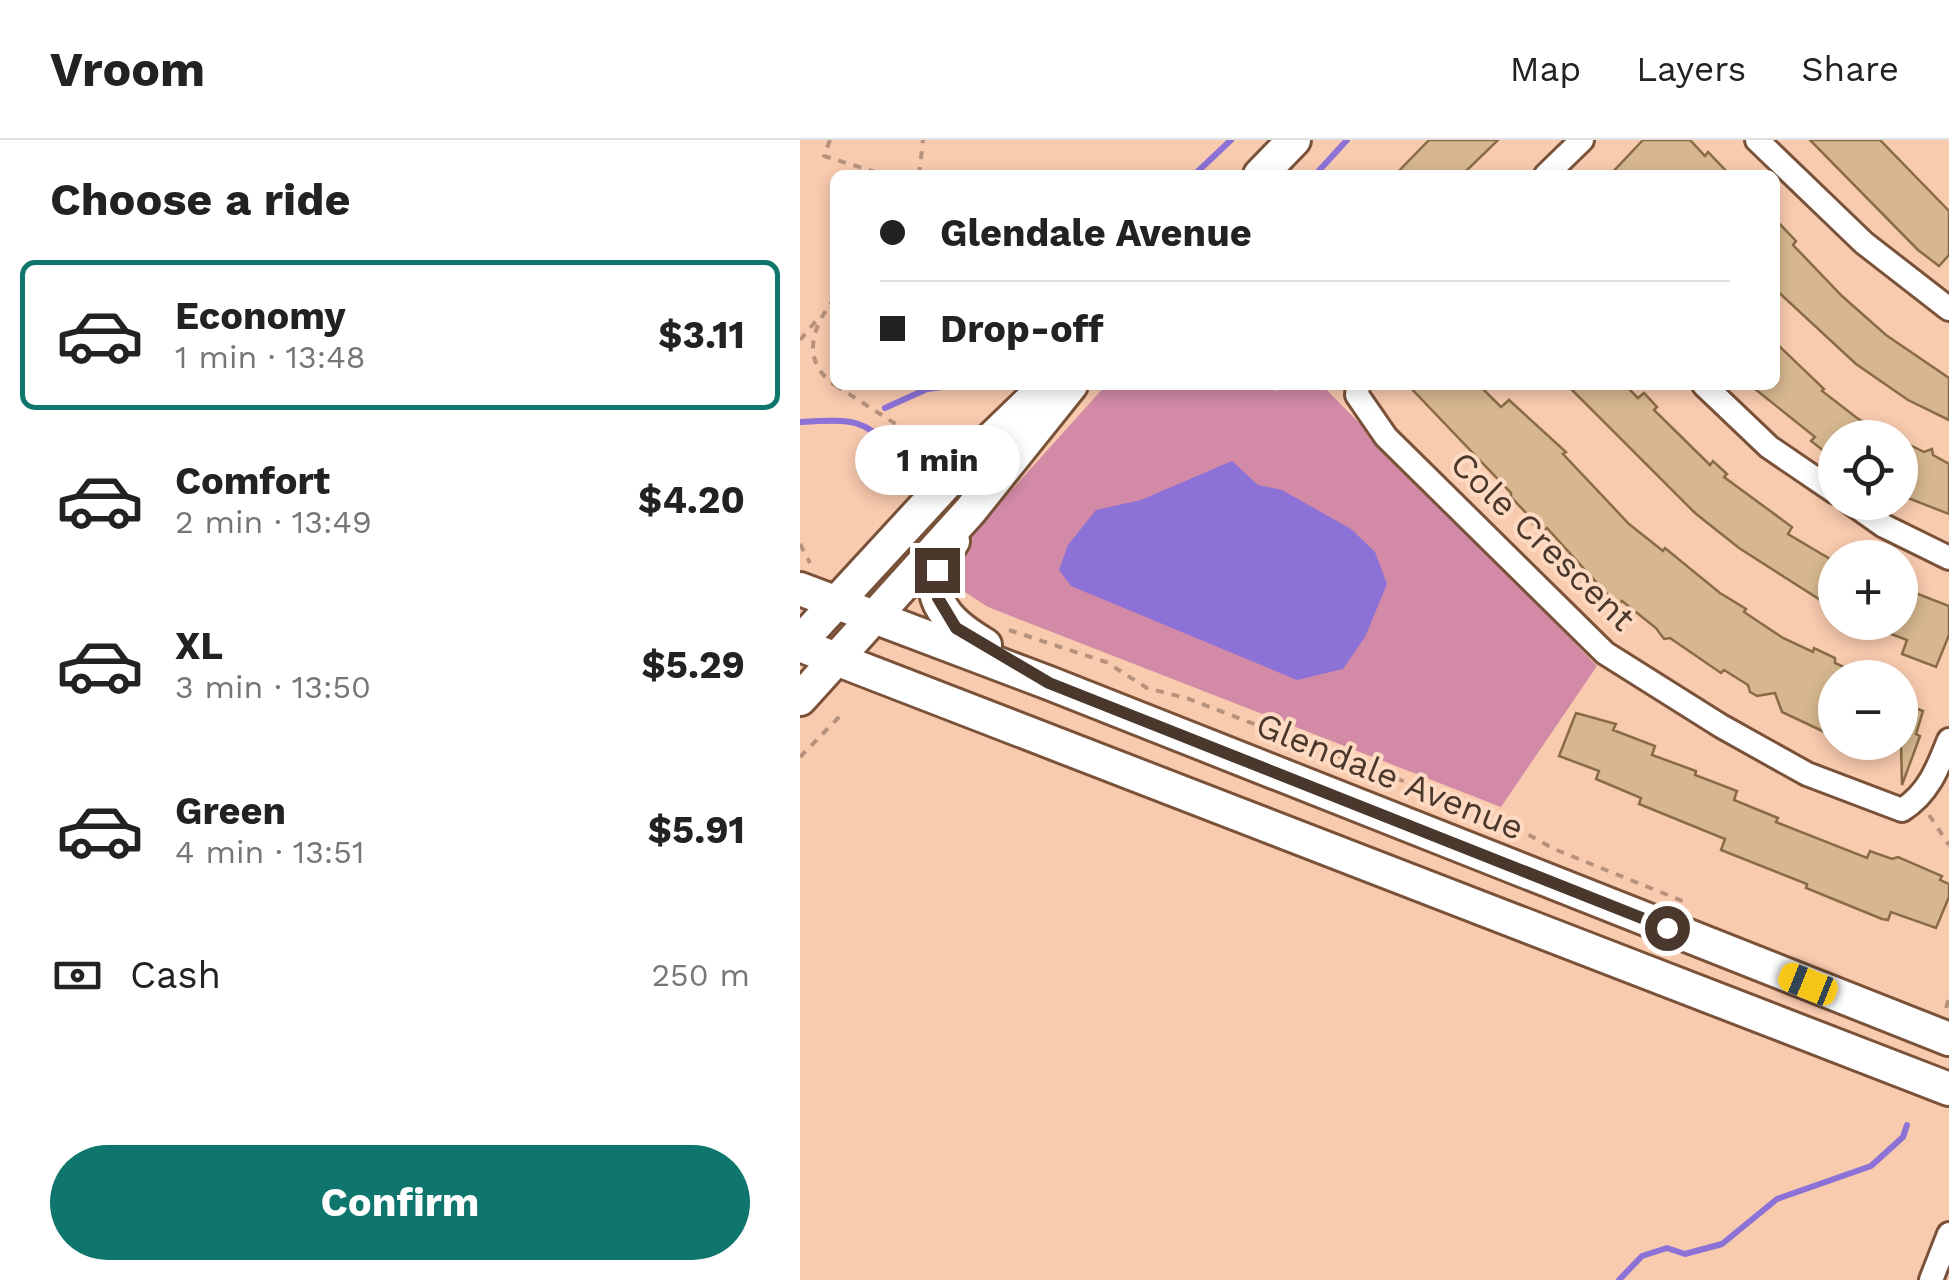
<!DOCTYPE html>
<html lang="en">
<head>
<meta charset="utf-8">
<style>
  body { margin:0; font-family:"Work Sans",sans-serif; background:#f6f6f6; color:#222; height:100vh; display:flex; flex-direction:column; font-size:38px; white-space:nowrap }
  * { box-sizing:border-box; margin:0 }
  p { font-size:32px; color:#767676 }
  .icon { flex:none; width:55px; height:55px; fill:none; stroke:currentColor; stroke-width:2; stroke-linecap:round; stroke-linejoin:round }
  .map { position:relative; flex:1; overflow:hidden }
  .details { display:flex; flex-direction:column; background:#fff; width:800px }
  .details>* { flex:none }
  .hud { position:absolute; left:30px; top:30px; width:950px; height:220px; border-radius:15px; box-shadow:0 5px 15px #0003; display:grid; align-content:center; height:220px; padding:0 50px; background:#fff }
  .buttons { position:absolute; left:1018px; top:280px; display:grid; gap:20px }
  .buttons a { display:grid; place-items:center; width:100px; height:100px; border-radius:50%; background:#fff; box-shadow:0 5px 15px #0003; font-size:50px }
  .end { position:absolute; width:45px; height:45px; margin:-22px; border:12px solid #4b382d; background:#fff; box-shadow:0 0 0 5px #fff }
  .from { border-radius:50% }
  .bubble { position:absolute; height:70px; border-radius:35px; background:#fff; box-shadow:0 5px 15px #0003; font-size:32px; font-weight:700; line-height:70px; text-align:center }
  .car { position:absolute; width:30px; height:60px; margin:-30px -15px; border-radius:12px; box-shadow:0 0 8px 2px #0007; background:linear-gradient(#f5c518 24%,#345 0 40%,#f5c518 0 76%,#345 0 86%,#f5c518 0) }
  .hud b { display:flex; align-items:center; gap:35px; height:95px; font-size:38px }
  .hud b+b { border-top:2px solid #e0e0e0 }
  .hud i { width:25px; height:25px; background:#222 }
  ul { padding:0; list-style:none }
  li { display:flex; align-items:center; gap:30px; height:150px; margin:0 20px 15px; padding:0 30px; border:5px solid transparent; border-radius:15px }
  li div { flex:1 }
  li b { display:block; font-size:38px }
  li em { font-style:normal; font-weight:700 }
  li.on { border-color:#0f766e }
  li>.icon { width:90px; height:90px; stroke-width:1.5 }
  h2 { padding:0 50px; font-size:45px; line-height:120px }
  .pay { display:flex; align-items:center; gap:25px; height:110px; padding:0 50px; font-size:38px }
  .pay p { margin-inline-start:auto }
  .cta { display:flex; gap:20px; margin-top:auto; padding:20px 50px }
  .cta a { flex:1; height:115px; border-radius:60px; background:#0f766e; color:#fff; font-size:40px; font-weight:700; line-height:115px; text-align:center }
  header { display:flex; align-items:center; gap:60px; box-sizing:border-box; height:140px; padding:0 50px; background:#fff; border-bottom:2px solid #e0e0e0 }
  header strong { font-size:48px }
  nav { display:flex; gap:55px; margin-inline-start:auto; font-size:35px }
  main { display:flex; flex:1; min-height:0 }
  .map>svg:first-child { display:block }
  .green { fill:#d28aa7 }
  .water { fill:#8c71d7 }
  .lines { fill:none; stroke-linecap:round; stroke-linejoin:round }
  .stream { stroke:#8c71d7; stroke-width:6 }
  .building { fill:#d6b78f; stroke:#896c46; stroke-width:2.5 }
  .street-casing { stroke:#795239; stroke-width:28 }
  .secondary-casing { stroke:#795239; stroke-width:38 }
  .path { stroke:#b6927d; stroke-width:4; stroke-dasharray:8 8; stroke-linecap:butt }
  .street { stroke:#fff; stroke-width:22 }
  .secondary { stroke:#fff; stroke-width:32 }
  .route { stroke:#4b382d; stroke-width:12 }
  .labels { text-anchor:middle; stroke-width:8; stroke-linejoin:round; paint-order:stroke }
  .street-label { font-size:35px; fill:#4b382d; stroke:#ffdac3 }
</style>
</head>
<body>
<header>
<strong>Vroom</strong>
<nav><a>Map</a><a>Layers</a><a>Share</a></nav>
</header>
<main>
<section class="details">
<h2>Choose a ride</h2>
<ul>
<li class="on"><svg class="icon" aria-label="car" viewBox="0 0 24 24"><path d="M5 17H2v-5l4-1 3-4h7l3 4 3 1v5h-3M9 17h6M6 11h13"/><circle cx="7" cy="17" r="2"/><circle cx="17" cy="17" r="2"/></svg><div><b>Economy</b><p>1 min · 13:48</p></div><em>$3.11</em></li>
<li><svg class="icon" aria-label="car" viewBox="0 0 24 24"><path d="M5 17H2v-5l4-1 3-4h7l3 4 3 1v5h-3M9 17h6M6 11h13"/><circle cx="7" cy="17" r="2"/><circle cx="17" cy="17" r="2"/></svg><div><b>Comfort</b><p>2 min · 13:49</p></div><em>$4.20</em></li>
<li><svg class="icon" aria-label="car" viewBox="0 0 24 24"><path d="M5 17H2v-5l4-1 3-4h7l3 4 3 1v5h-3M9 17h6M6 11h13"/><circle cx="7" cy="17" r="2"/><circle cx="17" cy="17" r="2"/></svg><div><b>XL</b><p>3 min · 13:50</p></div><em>$5.29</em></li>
<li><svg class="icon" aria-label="car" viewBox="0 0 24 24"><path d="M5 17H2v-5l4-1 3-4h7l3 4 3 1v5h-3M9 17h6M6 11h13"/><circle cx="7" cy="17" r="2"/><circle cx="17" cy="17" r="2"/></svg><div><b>Green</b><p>4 min · 13:51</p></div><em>$5.91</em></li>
</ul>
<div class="pay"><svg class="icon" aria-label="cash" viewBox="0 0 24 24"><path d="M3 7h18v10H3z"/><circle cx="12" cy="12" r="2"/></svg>Cash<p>250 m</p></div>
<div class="cta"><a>Confirm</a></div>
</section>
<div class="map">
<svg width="1149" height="1140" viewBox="0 0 1149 1140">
  <rect width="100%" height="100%" fill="#f8caae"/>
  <path class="green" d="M306 245H458L477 251 484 245H522L797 526 701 667 188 467 165 452 154 414Z"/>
  <path class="water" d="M432 321 458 345 482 350 551 389 575 412 587 444 565 497 543 529 497 540 271 446 259 430 268 405 296 370 341 360Z"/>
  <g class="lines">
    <g class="stream">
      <path d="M394 35 431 0"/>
      <path d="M515 35 547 0"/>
      <path d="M85 268 127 249 158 245"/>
      <path d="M0 282C71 278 60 282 112 324"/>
      <path d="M819 1140 842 1116 867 1108 885 1114 922 1104 977 1059 1071 1026 1103 997 1107 985"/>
    </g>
  </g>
  <g class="building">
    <path d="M629 0H698L662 35H595Z"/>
    <path d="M843 0H890L905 16 908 12 930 35H810Z"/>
    <path d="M1010 0H1080L1149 71V115L1139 126 1118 110Z"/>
    <path d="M975 79 996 101 993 105 1042 156 1086 195 1149 238V280L1108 260 1056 224 975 149Z"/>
    <path d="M975 202 1024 249 1022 251 1057 278 1092 298H1035V307L1029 315 1011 301 1015 297 950 245H975Z"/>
    <path d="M608 245H679L701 267 709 260 766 312 763 314 829 384 863 411 865 408 920 453 946 469 944 472 983 498 1013 512 1014 508 1035 518V523L1067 538H1035V597L982 572 975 553 957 556 950 552 948 545 924 530 921 533 870 498 864 499 856 488 822 461 819 464 806 453 747 388 742 393 727 378 729 376 711 357V353Z"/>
    <path d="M767 245H825L838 258 844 253 857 267 854 270 910 325 913 321 927 334 924 337 992 387 988 394 1035 422V440L1022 461 939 408 895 373Z"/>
    <path d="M1100 300 1124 312 1132 309 1133 315 1149 324V374L1100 355Z"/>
    <path d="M1100 447 1149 466V495L1136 527 1102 514 1107 500 1065 484 1100 482Z"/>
    <path d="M1100 562 1123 571 1116 594 1120 596 1102 645Z"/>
    <path d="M776 573 816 584 813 590 855 606 852 615 896 631 895 635 937 651 934 660 978 678 976 682 1067 718 1070 711 1092 719 1098 717 1142 736 1140 740 1149 744V757L1136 788 1091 772 1088 780 1082 779 1006 748 1007 744 921 710 925 699 839 664 841 658 796 639 799 631 759 616Z"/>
  </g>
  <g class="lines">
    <g class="street-casing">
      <g id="street">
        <path d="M957 0 1064 103 1149 169"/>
        <path d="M746 35 782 0"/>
        <path d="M558 245 557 255 586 297 805 513 921 586 1007 634 1102 670C1128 654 1138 628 1149 600"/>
        <path d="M904 245 969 307 1035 352"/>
        <path d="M1050 362 1084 386 1149 418"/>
        <path d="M1131 1140 1149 1094"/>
      </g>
    </g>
    <g class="secondary-casing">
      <g id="secondary">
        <path d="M460 35 494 0"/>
        <path d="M153 401C148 409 140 420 137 429 127 467 158 489 185 505"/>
        <path d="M0 449 249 543 1149 899"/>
        <path d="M0 502 153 336 247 245"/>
        <path d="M0 505 1149 949"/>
        <path d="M0 559 170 371 271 245"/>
      </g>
    </g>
    <g class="path">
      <path d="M30 0 24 16 85 35"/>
      <path d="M119 35 123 0"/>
      <path d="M35 158C12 186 0 221 35 245"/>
      <path d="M0 200 16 181"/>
      <path d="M35 245 102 288 132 316"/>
      <path d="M0 404 10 423"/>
      <path d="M209 490 306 522 347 548 389 559 697 677 754 709 890 764"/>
      <path d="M0 617 42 574"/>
      <path d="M1129 675 1149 705"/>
      <path d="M1146 868 1149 858"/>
    </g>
    <use href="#street" class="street"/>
    <use href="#secondary" class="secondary"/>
  </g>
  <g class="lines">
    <path class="route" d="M137 430 138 458 156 488 249 543 867 788"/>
  </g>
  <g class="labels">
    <g class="street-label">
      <text transform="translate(743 401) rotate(44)" y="12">Cole Crescent</text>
      <text transform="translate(590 636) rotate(22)" y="12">Glendale Avenue</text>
    </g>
  </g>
</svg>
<div class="buttons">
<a><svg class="icon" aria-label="locate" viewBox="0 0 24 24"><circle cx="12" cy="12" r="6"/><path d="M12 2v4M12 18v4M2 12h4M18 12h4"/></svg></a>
<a>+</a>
<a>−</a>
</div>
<i class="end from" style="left:867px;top:788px"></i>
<i class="end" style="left:137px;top:430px"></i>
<div class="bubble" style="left:55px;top:285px;width:165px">1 min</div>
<i class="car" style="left:1008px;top:844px;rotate:292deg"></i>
<div class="hud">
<b><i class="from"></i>Glendale Avenue</b>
<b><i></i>Drop-off</b>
</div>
</div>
</main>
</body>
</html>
